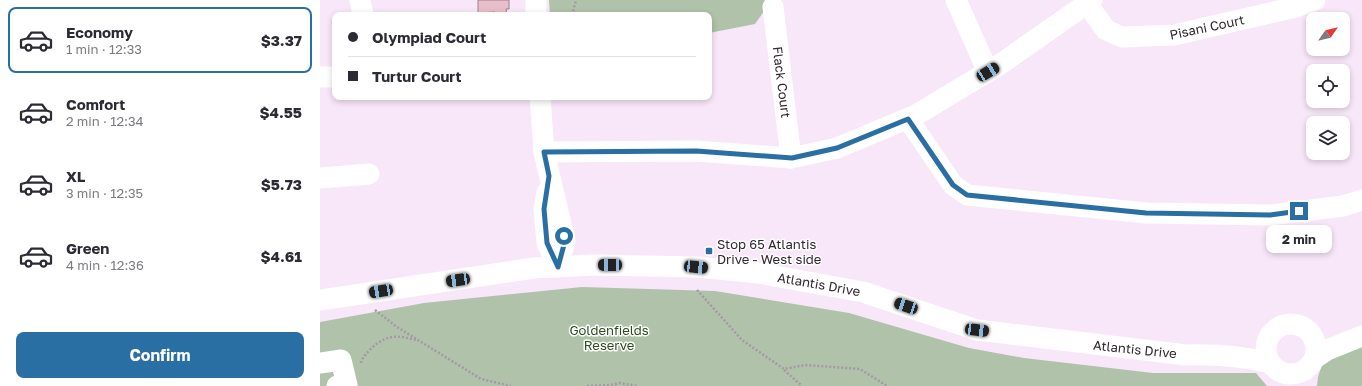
<!DOCTYPE html>
<html lang="en">
<head>
<meta charset="utf-8">
<style>
  body { margin:0; font-family:"Golos Text",sans-serif; background:#f2f2f3; color:#2b2b33; height:100vh; display:flex; flex-direction:column; font-size:15px; white-space:nowrap }
  * { box-sizing:border-box; margin:0 }
  p { font-size:13px; color:#7c7c81 }
  .icon { flex:none; width:22px; height:22px; fill:none; stroke:currentColor; stroke-width:2; stroke-linecap:round; stroke-linejoin:round }
  .map { position:relative; flex:1; overflow:hidden }
  .drawer { display:flex; flex-direction:column; background:#fff; width:320px }
  .drawer>* { flex:none }
  .hud { position:absolute; left:12px; top:12px; width:380px; height:88px; border-radius:8px; box-shadow:0 2px 6px #0003; display:grid; align-content:center; height:88px; padding:0 16px; background:#fff }
  .needle { width:26px; rotate:56deg }
  .tools { position:absolute; left:986px; top:12px; display:grid; gap:8px }
  .tools a { display:grid; place-items:center; width:44px; height:44px; border-radius:8px; background:#fff; box-shadow:0 2px 6px #0003; font-size:20px }
  .end { position:absolute; width:18px; height:18px; margin:-9px; border:5px solid #2a6fa4; background:#fff; box-shadow:0 0 0 2px #fff }
  .from { border-radius:50% }
  .bubble { position:absolute; height:28px; border-radius:8px; background:#fff; box-shadow:0 2px 6px #0003; font-size:13px; font-weight:700; line-height:28px; text-align:center }
  .car { position:absolute; width:12px; height:24px; margin:-12px -6px; border-radius:5px; box-shadow:0 0 3px 1px #0007; background:linear-gradient(#222 24%,#8ab4d8 0 40%,#222 0 76%,#8ab4d8 0 86%,#222 0) }
  .hud b { display:flex; align-items:center; gap:14px; height:38px; font-size:15px }
  .hud b+b { border-top:1px solid #e1e1e2 }
  .hud i { width:10px; height:10px; background:#2b2b33 }
  ul { padding:7px 0 0; list-style:none }
  li { display:flex; align-items:center; gap:12px; height:66px; margin:0 8px 6px; padding:0 8px; border:2px solid transparent; border-radius:8px }
  li div { flex:1 }
  li b { display:block; font-size:15px }
  li em { font-style:normal; font-weight:700 }
  li.active { border-color:#2a6fa4 }
  li>.icon { width:36px; height:36px; stroke-width:1.5 }
  .cta { display:flex; gap:8px; margin-top:auto; padding:8px 16px }
  .cta a { flex:1; height:46px; border-radius:8px; background:#2a6fa4; color:#fff; font-size:16px; font-weight:700; line-height:46px; text-align:center }
  main { display:flex; flex:1; min-height:0 }
  .map>svg:first-child { display:block }
  .green { fill:#b0c2aa }
  .building { fill:#e9becb; stroke:#9a8289 }
  .lines { fill:none; stroke-linecap:round; stroke-linejoin:round }
  .path { stroke:#a598a6; stroke-width:2.5; stroke-dasharray:2 2; stroke-linecap:butt }
  .minor { stroke:#fff; stroke-width:21 }
  .route { stroke:#2a6fa4; stroke-width:5 }
  .poi-dot { fill:#2a6fa4; stroke:#fff; stroke-width:1.5 }
  .labels { text-anchor:middle; stroke-width:3; stroke-linejoin:round; paint-order:stroke }
  .street-label { font-size:13px; fill:#302930; stroke:#fff }
  .poi-label { font-size:13px; fill:#302930; stroke:#fff; text-anchor:start }
  .park-label { font-size:13px; fill:#2b4b1c; stroke:#fff }
</style>
</head>
<body>
<main>
<section class="drawer">
<ul>
<li class="active"><svg class="icon" aria-label="car" viewBox="0 0 24 24"><path d="M5 17H2v-5l4-1 3-4h7l3 4 3 1v5h-3M9 17h6M6 11h13"/><circle cx="7" cy="17" r="2"/><circle cx="17" cy="17" r="2"/></svg><div><b>Economy</b><p>1 min · 12:33</p></div><em>$3.37</em></li>
<li><svg class="icon" aria-label="car" viewBox="0 0 24 24"><path d="M5 17H2v-5l4-1 3-4h7l3 4 3 1v5h-3M9 17h6M6 11h13"/><circle cx="7" cy="17" r="2"/><circle cx="17" cy="17" r="2"/></svg><div><b>Comfort</b><p>2 min · 12:34</p></div><em>$4.55</em></li>
<li><svg class="icon" aria-label="car" viewBox="0 0 24 24"><path d="M5 17H2v-5l4-1 3-4h7l3 4 3 1v5h-3M9 17h6M6 11h13"/><circle cx="7" cy="17" r="2"/><circle cx="17" cy="17" r="2"/></svg><div><b>XL</b><p>3 min · 12:35</p></div><em>$5.73</em></li>
<li><svg class="icon" aria-label="car" viewBox="0 0 24 24"><path d="M5 17H2v-5l4-1 3-4h7l3 4 3 1v5h-3M9 17h6M6 11h13"/><circle cx="7" cy="17" r="2"/><circle cx="17" cy="17" r="2"/></svg><div><b>Green</b><p>4 min · 12:36</p></div><em>$4.61</em></li>
</ul>
<div class="cta"><a>Confirm</a></div>
</section>
<div class="map">
<svg width="1042" height="386" viewBox="0 0 1042 386">
  <rect width="100%" height="100%" fill="#f8e6f9"/>
  <g class="green">
    <path d="M229 0H452L435 24 389 33V15H230Z"/>
    <path d="M262 287 395 291 529 313 649 348 704 358 833 373H936L947 386H0V322L104 303Z"/>
    <path d="M1042 336V386H997L998 377 1007 348Z"/>
  </g>
  <path class="building" d="M158 0H189V9H186L187 15H175V12L158 13Z"/>
  <g class="lines">
    <g class="path">
      <path d="M252 15 256 0"/>
      <path d="M377 290 422 340 464 369 485 365 540 369 567 386"/>
      <path d="M55 310 77 327 161 379 191 386"/>
      <path d="M41 363C43 354 59 340 68 338 77 335 88 338 96 340"/>
      <path d="M464 370 482 386"/>
      <path d="M267 386 290 385 299 383 318 386"/>
    </g>
    <g class="minor">
      <path d="M40 0 43 15"/>
      <path d="M216 0V15"/>
      <path d="M636 0 668 72"/>
      <path d="M767 4 786 30 802 37 854 35 976 7 995 0"/>
      <path d="M453 7 471 158"/>
      <path d="M0 77H15"/>
      <path d="M220 97 224 152 245 241 238 267"/>
      <path d="M588 119 633 185 647 195 826 213 950 215 1023 206 1042 200"/>
      <path d="M224 152 376 151 471 158 517 148 596 115 679 65 772 0"/>
      <path d="M0 178 49 174"/>
      <path d="M227 192 224 209 227 243 238 267"/>
      <path d="M0 300 214 268 275 265 377 267 438 273 543 292 657 330 866 355C896 354 921 356 950 363"/>
      <circle cx="971" cy="349" r="25"/>
      <path d="M995 358 1007 350 1042 336"/>
      <path d="M0 363 21 360 27 385 17 386"/>
    </g>
  </g>
  <g class="lines">
    <path class="route" d="M244 236 245 241 238 267 227 243 224 209 229 176 224 152 376 151 472 158 517 148 588 119 633 185 647 195 826 213 950 215 979 211"/>
  </g>
  <rect class="poi-dot" x="385" y="247" width="8" height="8" rx="2"/>
  <g class="labels">
    <g class="street-label">
      <text transform="translate(887 27) rotate(-12)" y="5">Pisani Court</text>
      <text transform="translate(462 82) rotate(83)" y="5">Flack Court</text>
      <text transform="translate(499 284) rotate(10)" y="5">Atlantis Drive</text>
      <text transform="translate(815 349) rotate(6)" y="5">Atlantis Drive</text>
    </g>
    <g class="poi-label">
      <text x="397" y="249">Stop 65 Atlantis<tspan x="397" dy="15">Drive - West side</tspan></text>
    </g>
    <g class="park-label">
      <text x="289" y="335">Goldenfields<tspan x="289" dy="15">Reserve</tspan></text>
    </g>
  </g>
</svg>
<div class="tools">
<a><svg class="needle" viewBox="-14 -14 28 28"><path d="M0-13l5 13h-10z" fill="#e53935"/><path d="M0 13l5-13h-10z" fill="#7c7c81"/></svg></a>
<a><svg class="icon" aria-label="locate" viewBox="0 0 24 24"><circle cx="12" cy="12" r="6"/><path d="M12 2v4M12 18v4M2 12h4M18 12h4"/></svg></a>
<a><svg class="icon" aria-label="layers" viewBox="0 0 24 24"><path d="M12 4l9 5-9 5-9-5zM3 14l9 5 9-5"/></svg></a>
</div>
<i class="end from" style="left:244px;top:236px"></i>
<i class="end" style="left:979px;top:211px"></i>
<div class="bubble" style="left:946px;top:225px;width:66px">2 min</div>
<i class="car" style="left:668px;top:72px;rotate:59deg"></i>
<i class="car" style="left:290px;top:265px;rotate:270deg"></i>
<i class="car" style="left:376px;top:267px;rotate:96deg"></i>
<i class="car" style="left:138px;top:280px;rotate:262deg"></i>
<i class="car" style="left:61px;top:291px;rotate:261deg"></i>
<i class="car" style="left:586px;top:306px;rotate:289deg"></i>
<i class="car" style="left:657px;top:330px;rotate:97deg"></i>
<div class="hud">
<b><i class="from"></i>Olympiad Court</b>
<b><i></i>Turtur Court</b>
</div>
</div>
</main>
</body>
</html>
